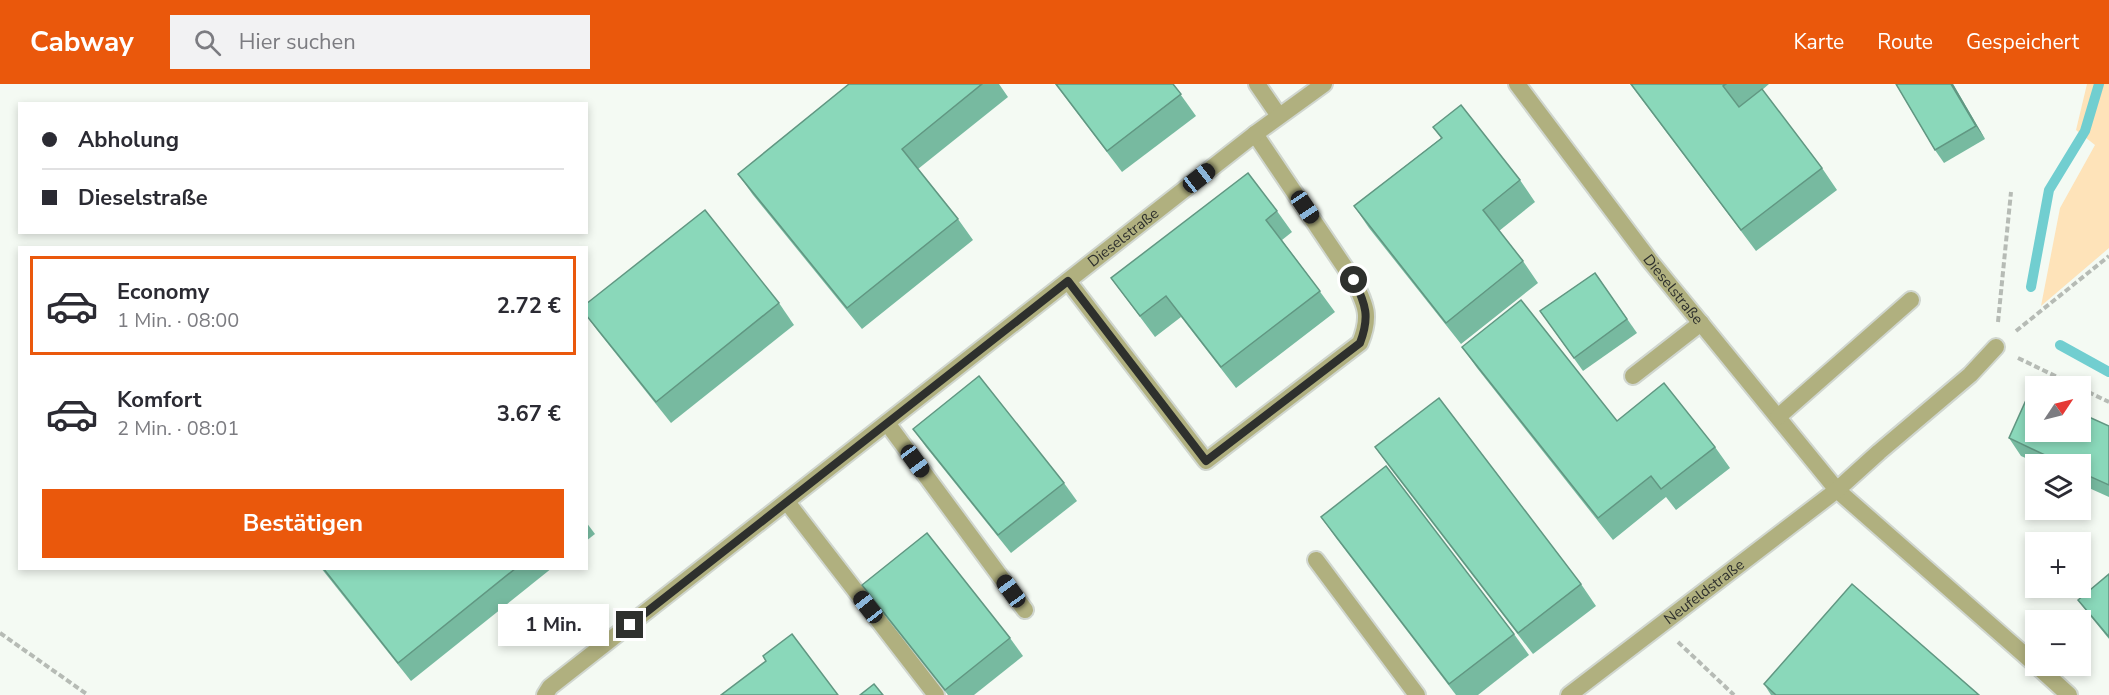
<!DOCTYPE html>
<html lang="de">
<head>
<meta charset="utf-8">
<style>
  body { margin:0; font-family:"Nunito Sans",sans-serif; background:#f2f2f3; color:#2b2b33; height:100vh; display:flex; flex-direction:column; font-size:22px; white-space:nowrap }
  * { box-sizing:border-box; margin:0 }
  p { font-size:20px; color:#7c7c81 }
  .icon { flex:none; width:33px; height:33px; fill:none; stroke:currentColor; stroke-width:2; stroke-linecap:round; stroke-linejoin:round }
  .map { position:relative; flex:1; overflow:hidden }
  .side { position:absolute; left:18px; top:162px; width:570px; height:324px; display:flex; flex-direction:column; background:#fff; border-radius:0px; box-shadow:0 3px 9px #0003 }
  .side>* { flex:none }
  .top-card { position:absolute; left:18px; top:18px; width:570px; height:132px; border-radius:0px; box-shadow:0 3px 9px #0003; display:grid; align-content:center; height:132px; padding:0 24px; background:#fff }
  .needle { width:39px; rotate:55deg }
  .tools { position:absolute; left:2025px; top:292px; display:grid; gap:12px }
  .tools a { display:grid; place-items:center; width:66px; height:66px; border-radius:0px; background:#fff; box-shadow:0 3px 9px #0003; font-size:30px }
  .end { position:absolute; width:27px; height:27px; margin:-14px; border:8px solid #2e302d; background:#fff; box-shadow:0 0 0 3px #fff }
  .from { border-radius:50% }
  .bubble { position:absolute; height:42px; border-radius:0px; background:#fff; box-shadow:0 3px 9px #0003; font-size:20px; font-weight:700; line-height:42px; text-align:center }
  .car { position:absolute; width:18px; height:36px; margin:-18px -9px; border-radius:8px; box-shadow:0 0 4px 2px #0007; background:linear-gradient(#222 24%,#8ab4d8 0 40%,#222 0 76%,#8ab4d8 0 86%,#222 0) }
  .top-card b { display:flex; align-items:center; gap:21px; height:57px; font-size:22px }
  .top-card b+b { border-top:2px solid #e1e1e2 }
  .top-card i { width:15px; height:15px; background:#2b2b33 }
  ul { padding:10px 0 0; list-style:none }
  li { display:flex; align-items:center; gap:18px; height:99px; margin:0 12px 9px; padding:0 12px; border:3px solid transparent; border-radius:0px }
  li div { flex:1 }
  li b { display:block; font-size:22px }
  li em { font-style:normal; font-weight:700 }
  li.on { border-color:#ea580c }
  li>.icon { width:54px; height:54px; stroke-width:1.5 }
  .cta { display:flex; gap:12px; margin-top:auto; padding:12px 24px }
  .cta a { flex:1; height:69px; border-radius:0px; background:#ea580c; color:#fff; font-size:24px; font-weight:700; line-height:69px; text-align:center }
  header { display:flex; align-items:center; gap:36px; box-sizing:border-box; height:84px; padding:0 30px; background:#ea580c; color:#fff }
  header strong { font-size:28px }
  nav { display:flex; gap:33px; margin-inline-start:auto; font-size:21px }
  .search { width:420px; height:54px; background:#f2f2f3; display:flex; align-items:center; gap:15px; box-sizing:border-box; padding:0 21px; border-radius:0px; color:#7c7c81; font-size:22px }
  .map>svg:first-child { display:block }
  .green { fill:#fee3b9 }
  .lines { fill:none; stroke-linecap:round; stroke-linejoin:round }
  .stream { stroke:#71ced0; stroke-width:10 }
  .service-casing { stroke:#d0d6cf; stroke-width:20 }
  .minor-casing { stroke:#d0d6cf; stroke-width:20 }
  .path { stroke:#b6bbb5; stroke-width:4; stroke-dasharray:6 3; stroke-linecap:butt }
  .service { stroke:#b0b07f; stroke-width:16 }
  .minor { stroke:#b0b07f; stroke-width:16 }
  .wall { fill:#77baa0 }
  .shaded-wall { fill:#619782 }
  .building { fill:#8ad8ba; stroke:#619782; stroke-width:1.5 }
  .route { stroke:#2e302d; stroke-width:8 }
  .labels { text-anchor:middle; stroke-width:6; stroke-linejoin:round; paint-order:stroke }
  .street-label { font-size:15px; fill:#2e302d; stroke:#fff }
</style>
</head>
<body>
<header>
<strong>Cabway</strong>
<div class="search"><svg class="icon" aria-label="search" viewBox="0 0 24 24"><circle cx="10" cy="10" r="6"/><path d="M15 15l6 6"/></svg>Hier suchen</div>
<nav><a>Karte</a><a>Route</a><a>Gespeichert</a></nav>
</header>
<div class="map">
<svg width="2109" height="611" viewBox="0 0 2109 611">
  <rect width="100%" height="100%" fill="#f4faf3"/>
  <path class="green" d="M2087 0H2109V164L2041 222 2060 124 2095 61 2076 46Z"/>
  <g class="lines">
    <g class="stream">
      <path d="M2031 203 2049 106 2085 47 2099 0"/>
      <path d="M2060 261 2109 288"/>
    </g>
    <g class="service-casing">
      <g id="service">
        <path d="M1068 197 1206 377 1360 259C1371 232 1366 222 1354 197L1255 50"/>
        <path d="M1633 292 1701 239"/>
        <path d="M887 339 1025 526"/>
        <path d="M787 418 936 611"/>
        <path d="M1316 476 1417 611"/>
      </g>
    </g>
    <g class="minor-casing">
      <g id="minor">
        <path d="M1257 0 1279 32"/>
        <path id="s1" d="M1517 0 1651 178 1837 406 2036 581"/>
        <path d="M1778 333 1911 216"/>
        <path d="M2037 582 2069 611"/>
        <path id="s2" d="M545 611 550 603 1255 50 1324 0"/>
        <path id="s3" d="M1569 611 1837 406 1879 368 1970 291 1996 263"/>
      </g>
    </g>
    <g class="path">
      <path d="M1998 238 2011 108"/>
      <path d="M2016 247 2109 172"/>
      <path d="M2018 274 2078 303"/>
      <path d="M2080 304 2109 318"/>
      <path d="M0 549 88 611"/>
      <path d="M1678 558 1734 611"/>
    </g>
    <use href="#service" class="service"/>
    <use href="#minor" class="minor"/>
  </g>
  <g class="wall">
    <path d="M849 0H999L1008 13 918 85 958 135 973 156 862 245 753 111 738 90Z"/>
    <path d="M1055 0H1173L1196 32 1122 88Z"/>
    <path d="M1630 0H1769L1762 6 1822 84 1837 106 1756 167Z"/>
    <path d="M1896 0H1953L1985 55 1944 79 1935 66Z"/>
    <path d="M1433 43 1520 96 1535 118 1499 147 1523 177 1538 199 1461 260 1369 144 1354 122 1441 54Z"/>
    <path d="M1277 127 1292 148 1282 156 1335 228 1236 304 1181 233 1155 253 1111 194Z"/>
    <path d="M1595 189 1637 249 1583 287 1540 227Z"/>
    <path d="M779 219 794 241 671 339 597 246 586 231V220Z"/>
    <path d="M1462 263 1617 337 1715 363 1730 384 1676 426 1666 413 1613 456 1477 284Z"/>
    <path d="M2109 342V413L2080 400V381H2041L2021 372 2009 354Z"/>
    <path d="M913 345 1064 399 1077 417 1011 469 926 363Z"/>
    <path d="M1375 363 1581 500 1596 522 1533 570 1390 384Z"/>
    <path d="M1321 433 1514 550 1529 571 1478 611H1456L1336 454Z"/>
    <path d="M586 438 595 450 586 457Z"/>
    <path d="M321 484H552L411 597Z"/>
    <path d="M2109 490V555L2088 529 2078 516Z"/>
    <path d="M862 501 1010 554 1023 572 974 611H948L875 519Z"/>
    <path d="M1764 600 1979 611H1771Z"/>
  </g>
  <path class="shaded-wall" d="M1951 0H1953L1985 55 1976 42Z"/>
  <g class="building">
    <path d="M849 0H982L902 65 958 135 847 224 738 90Z"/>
    <path d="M1056 0H1173L1181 10 1107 67Z"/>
    <path d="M1631 0H1726L1723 2 1739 23 1762 5 1822 84 1741 146Z"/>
    <path d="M1896 0H1951L1976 42 1935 66Z"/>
    <path d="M1461 21 1520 96 1483 126 1523 177 1446 239 1354 122 1442 54 1433 43Z"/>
    <path d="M1248 89 1277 127 1266 136 1320 207 1221 283 1166 212 1140 232 1111 194Z"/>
    <path d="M705 126 779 219 656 318 586 231V220Z"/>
    <path d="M1595 189 1627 235 1574 274 1540 227Z"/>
    <path d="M1521 216 1617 337 1664 299 1715 363 1661 405 1651 392 1598 434 1462 263Z"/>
    <path d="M979 292 1064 399 998 451 913 345Z"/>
    <path d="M2031 305 2036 307V348H2080V329L2109 342V401L2080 388V381H2066L2009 354Z"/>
    <path d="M1439 314 1581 500 1518 549 1375 363Z"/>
    <path d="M1386 382 1514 550 1449 600 1321 433Z"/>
    <path d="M927 449 1010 554 945 606 862 501Z"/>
    <path d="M323 484H516L398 579Z"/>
    <path d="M2109 490V553L2078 516Z"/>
    <path d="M1852 500 1979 611H1776L1764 600Z"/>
    <path d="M792 550 838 611H721L766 577 763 572Z"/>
    <path d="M874 600 883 611H860Z"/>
  </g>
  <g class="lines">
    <path class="route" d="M630 541 1068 197 1206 377 1360 259C1370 233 1366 221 1354 196"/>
  </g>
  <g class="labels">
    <g class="street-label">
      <text dy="5" stroke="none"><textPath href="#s2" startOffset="738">Dieselstraße</textPath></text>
      <text dy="5" stroke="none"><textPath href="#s1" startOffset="258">Dieselstraße</textPath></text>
      <text dy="5" stroke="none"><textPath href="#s3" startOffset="170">Neufeldstraße</textPath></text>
    </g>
  </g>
</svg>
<div class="tools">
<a><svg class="needle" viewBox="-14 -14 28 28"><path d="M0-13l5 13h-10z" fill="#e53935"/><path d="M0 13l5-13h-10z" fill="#7c7c81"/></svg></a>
<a><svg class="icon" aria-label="layers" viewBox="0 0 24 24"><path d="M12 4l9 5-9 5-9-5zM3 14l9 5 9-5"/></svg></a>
<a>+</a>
<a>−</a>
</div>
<i class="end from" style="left:1354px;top:196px"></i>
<i class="end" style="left:630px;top:541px"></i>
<div class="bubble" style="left:498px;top:520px;width:111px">1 Min.</div>
<i class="car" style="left:1199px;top:94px;rotate:52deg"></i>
<i class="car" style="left:1305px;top:123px;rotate:146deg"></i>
<i class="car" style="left:915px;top:377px;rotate:144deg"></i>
<i class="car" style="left:1011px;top:507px;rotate:324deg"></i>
<i class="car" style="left:868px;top:523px;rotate:322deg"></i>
<div class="top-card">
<b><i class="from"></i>Abholung</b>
<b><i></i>Dieselstraße</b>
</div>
<section class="side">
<ul>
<li class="on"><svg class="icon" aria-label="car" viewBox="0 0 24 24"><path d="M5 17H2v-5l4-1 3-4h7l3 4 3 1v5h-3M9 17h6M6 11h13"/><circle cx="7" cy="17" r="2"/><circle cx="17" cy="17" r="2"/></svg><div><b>Economy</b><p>1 Min. · 08:00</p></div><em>2.72 €</em></li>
<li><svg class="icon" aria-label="car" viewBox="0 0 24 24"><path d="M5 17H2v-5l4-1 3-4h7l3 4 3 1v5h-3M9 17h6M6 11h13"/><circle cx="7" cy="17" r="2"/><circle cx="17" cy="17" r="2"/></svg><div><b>Komfort</b><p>2 Min. · 08:01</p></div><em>3.67 €</em></li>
</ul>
<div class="cta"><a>Bestätigen</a></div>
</section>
</div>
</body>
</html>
